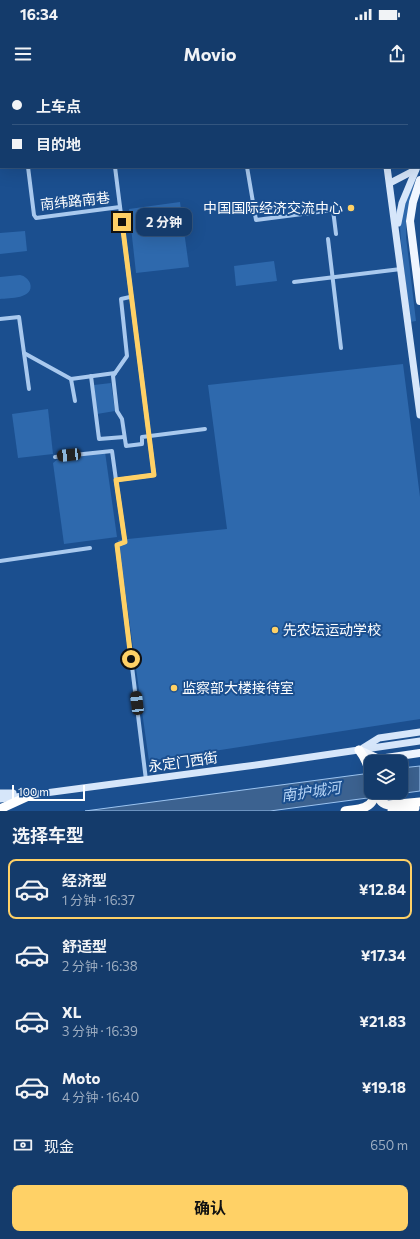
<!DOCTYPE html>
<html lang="zh">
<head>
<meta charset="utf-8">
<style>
  body { margin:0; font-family:Commissioner,"Noto Sans SC",sans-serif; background:#214673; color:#f1f3f6; height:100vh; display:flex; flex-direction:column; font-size:15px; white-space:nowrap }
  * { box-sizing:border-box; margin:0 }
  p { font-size:13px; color:#9dadc1 }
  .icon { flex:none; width:22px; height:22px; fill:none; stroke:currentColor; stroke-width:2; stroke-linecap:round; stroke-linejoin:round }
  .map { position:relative; height:731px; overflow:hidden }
  .drawer { display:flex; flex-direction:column; background:#143b6b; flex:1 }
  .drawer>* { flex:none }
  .hud { position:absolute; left:0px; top:0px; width:420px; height:88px; box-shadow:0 4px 16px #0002,0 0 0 1px #33557e; display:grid; align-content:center; height:88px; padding:0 12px; background:#143b6b }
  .controls { position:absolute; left:364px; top:675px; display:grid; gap:8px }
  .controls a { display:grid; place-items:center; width:44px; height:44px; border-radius:8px; background:#143b6b; box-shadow:0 4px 16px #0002,0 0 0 1px #33557e; font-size:20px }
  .scale { position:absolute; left:12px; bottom:10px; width:73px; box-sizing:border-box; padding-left:4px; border:2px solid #fff; border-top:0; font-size:11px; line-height:14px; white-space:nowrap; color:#fff; -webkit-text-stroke:3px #1b4f8f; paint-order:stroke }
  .end { position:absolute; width:18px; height:18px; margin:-9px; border:5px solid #ffd166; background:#111; box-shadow:0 0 0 2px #111 }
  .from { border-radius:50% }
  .bubble { position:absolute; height:28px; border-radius:8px; background:#143b6b; box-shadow:0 4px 16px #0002,0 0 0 1px #33557e; font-size:13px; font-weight:700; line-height:28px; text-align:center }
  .car { position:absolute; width:12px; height:24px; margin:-12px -6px; border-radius:5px; box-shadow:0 0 3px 1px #0007; background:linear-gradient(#222 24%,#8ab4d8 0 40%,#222 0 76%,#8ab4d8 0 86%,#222 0) }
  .hud b { display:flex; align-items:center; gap:14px; height:38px; font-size:15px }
  .hud b+b { border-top:1px solid #33557e }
  .hud i { width:10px; height:10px; background:#f1f3f6 }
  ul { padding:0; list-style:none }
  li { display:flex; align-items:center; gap:12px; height:60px; margin:0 8px 6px; padding:0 4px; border:2px solid transparent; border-radius:8px }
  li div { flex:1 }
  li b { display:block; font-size:15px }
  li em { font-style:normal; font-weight:700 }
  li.active { border-color:#ffd166 }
  li>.icon { width:36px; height:36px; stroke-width:1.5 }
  h2 { padding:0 12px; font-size:18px; line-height:48px }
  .pay { display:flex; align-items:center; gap:10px; height:44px; padding:0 12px; font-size:15px }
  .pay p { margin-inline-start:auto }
  .primary-button { display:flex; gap:8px; margin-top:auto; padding:8px 12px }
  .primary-button a { flex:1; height:46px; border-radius:8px; background:#ffd166; color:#111; font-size:16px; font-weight:700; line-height:46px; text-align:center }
  .status { display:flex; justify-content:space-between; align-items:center; height:28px; padding:0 20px; background:#143b6b; direction:ltr }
  .status svg { height:11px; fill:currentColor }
  header { display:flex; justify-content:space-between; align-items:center; height:52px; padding:0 12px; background:#143b6b; font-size:18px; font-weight:700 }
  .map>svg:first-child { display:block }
  .green { fill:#2e69ad }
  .water { fill:#3c6290; stroke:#9cc4f0 }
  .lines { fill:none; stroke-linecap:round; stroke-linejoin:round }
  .street { stroke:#a9c9ee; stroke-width:4 }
  .secondary { stroke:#d6e6fa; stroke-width:7 }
  .primary { stroke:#f0f6ff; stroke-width:8 }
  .highway { stroke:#fff; stroke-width:9 }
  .route { stroke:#ffd166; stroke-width:5 }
  .poi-dot { fill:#ffd166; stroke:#1b4f8f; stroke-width:1.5 }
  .labels { text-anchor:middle; stroke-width:4; stroke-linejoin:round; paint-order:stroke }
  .street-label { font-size:14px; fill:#fff; stroke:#1b4f8f }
  .poi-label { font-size:14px; fill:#fff; stroke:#1b4f8f; text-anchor:start }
  .water-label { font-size:15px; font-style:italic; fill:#b5d3f5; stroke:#1b4f8f }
</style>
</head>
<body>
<div class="status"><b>16:34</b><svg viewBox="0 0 49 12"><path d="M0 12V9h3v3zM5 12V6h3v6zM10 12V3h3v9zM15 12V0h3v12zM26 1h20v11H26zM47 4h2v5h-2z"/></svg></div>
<header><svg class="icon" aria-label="menu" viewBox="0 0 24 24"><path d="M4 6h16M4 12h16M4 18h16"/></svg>Movio<svg class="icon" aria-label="share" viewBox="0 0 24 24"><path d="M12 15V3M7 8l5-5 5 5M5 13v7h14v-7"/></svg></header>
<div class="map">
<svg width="420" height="731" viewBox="0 0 420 731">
  <rect width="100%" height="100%" fill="#1b4f8f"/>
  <g class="green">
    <path d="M420 89 413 108 406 140V157L416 241 410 242 401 162 400 147 402 131Z"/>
    <path d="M180 122 189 187 136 193 129 129Z"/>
    <path d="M25 151 27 171 0 174V153Z"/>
    <path d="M274 181 277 201 236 206 234 186Z"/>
    <path d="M20 195C25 196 28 199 30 203 35 219 9 218 0 219V197Z"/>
    <path d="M403 284 420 417V639L149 681 118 460 227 449 208 305Z"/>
    <path d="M111 303 115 331 97 334 94 305Z"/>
    <path d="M48 329 53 374 18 378 12 334Z"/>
    <path d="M105 372 117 457 64 464 53 383 58 379Z"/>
  </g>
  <path class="water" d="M420 686V711L270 731H85L371 693V712H401V688Z"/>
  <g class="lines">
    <g class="street">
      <path d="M16 0V1"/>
      <path d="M108 0V1"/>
      <path d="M233 0V1"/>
      <path d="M28 87 34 135 36 138 120 127"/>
      <path d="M115 87 154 395 116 400 125 462 117 465 146 700"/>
      <path d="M247 87 256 140 333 130 336 154"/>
      <path d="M328 159 341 268"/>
      <path d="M294 202 401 189"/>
      <path d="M130 217 121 219 127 276 113 296 117 331 122 339 126 366 142 364V357L205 349"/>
      <path d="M0 239 19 237 24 273 71 299 115 293"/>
      <path d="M24 273 29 309"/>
      <path d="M91 296 99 359 124 357"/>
      <path d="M71 299 75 321"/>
      <path d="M55 377 112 371 116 400"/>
      <path d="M0 481 90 468"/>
    </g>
    <g class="secondary">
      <path d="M374 0V1"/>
      <path d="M218 1 226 0"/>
      <path d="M0 27H1"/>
      <path d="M419 82 420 80"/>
      <path d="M387 87 420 335"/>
      <path d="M390 103 415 90"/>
      <path d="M398 143 402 123 417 87"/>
      <path d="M363 668 379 658 420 652"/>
      <path d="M0 713H13"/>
      <path d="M0 719 263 684 420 661"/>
    </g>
    <g class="primary">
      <path d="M420 100 413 122 410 141 420 221"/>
      <path d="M359 670 379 679 420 673"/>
    </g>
    <g class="highway">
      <path d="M359 670C367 680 369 689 371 701"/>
      <path d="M377 682 379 679"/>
      <path d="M378 712C379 719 380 723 388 725L420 722"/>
      <path d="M0 729 33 714"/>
      <path d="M345 731C355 729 368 730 373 720L372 712"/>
      <path d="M392 731 415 728"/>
    </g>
  </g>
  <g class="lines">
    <path class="route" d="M122 142 154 395 116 400 125 462 117 465 131 579"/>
  </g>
  <g class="poi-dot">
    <circle cx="351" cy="128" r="4"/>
    <circle cx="275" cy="550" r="4"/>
    <circle cx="174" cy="608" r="4"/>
  </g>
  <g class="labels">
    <g class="street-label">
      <text transform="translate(75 121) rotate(-6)" y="5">南纬路南巷</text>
      <text transform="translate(183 682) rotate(-8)" y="5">永定门西街</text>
    </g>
    <g class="poi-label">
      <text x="343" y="133" text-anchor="end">中国国际经济交流中心</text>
      <text x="283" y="555">先农坛运动学校</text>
      <text x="182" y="613">监察部大楼接待室</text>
    </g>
    <g class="water-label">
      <text transform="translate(311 712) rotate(-8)" y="5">南护城河</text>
    </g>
  </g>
</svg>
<div class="controls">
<a><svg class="icon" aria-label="layers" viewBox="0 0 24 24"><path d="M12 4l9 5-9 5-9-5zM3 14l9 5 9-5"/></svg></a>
</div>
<div class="scale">100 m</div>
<i class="end from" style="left:131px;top:579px"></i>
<i class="end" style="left:122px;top:142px"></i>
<div class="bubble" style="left:136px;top:128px;width:56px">2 分钟</div>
<i class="car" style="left:69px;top:375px;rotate:264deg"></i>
<i class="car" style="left:137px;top:623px;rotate:353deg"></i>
<div class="hud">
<b><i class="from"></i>上车点</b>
<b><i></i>目的地</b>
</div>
</div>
<section class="drawer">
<h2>选择车型</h2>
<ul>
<li class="active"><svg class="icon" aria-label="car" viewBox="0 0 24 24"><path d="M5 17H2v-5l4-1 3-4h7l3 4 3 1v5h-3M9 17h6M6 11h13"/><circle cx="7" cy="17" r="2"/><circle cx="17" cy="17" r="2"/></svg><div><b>经济型</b><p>1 分钟 · 16:37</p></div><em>¥12.84</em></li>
<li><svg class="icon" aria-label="car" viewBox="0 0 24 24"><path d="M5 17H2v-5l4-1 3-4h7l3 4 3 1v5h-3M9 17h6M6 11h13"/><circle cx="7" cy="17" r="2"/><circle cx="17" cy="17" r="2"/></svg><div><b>舒适型</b><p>2 分钟 · 16:38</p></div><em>¥17.34</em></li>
<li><svg class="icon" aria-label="car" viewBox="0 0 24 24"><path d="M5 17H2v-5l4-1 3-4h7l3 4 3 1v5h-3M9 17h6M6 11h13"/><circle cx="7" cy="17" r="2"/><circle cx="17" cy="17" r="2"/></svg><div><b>XL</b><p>3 分钟 · 16:39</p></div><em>¥21.83</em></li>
<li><svg class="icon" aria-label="car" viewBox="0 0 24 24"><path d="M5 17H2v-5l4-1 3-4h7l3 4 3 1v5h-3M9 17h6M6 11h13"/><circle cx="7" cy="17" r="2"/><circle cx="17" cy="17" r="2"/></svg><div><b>Moto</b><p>4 分钟 · 16:40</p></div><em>¥19.18</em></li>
</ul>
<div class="pay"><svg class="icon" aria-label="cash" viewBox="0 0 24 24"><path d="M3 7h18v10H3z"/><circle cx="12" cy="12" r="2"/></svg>现金<p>650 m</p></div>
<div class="primary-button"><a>确认</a></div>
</section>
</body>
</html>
